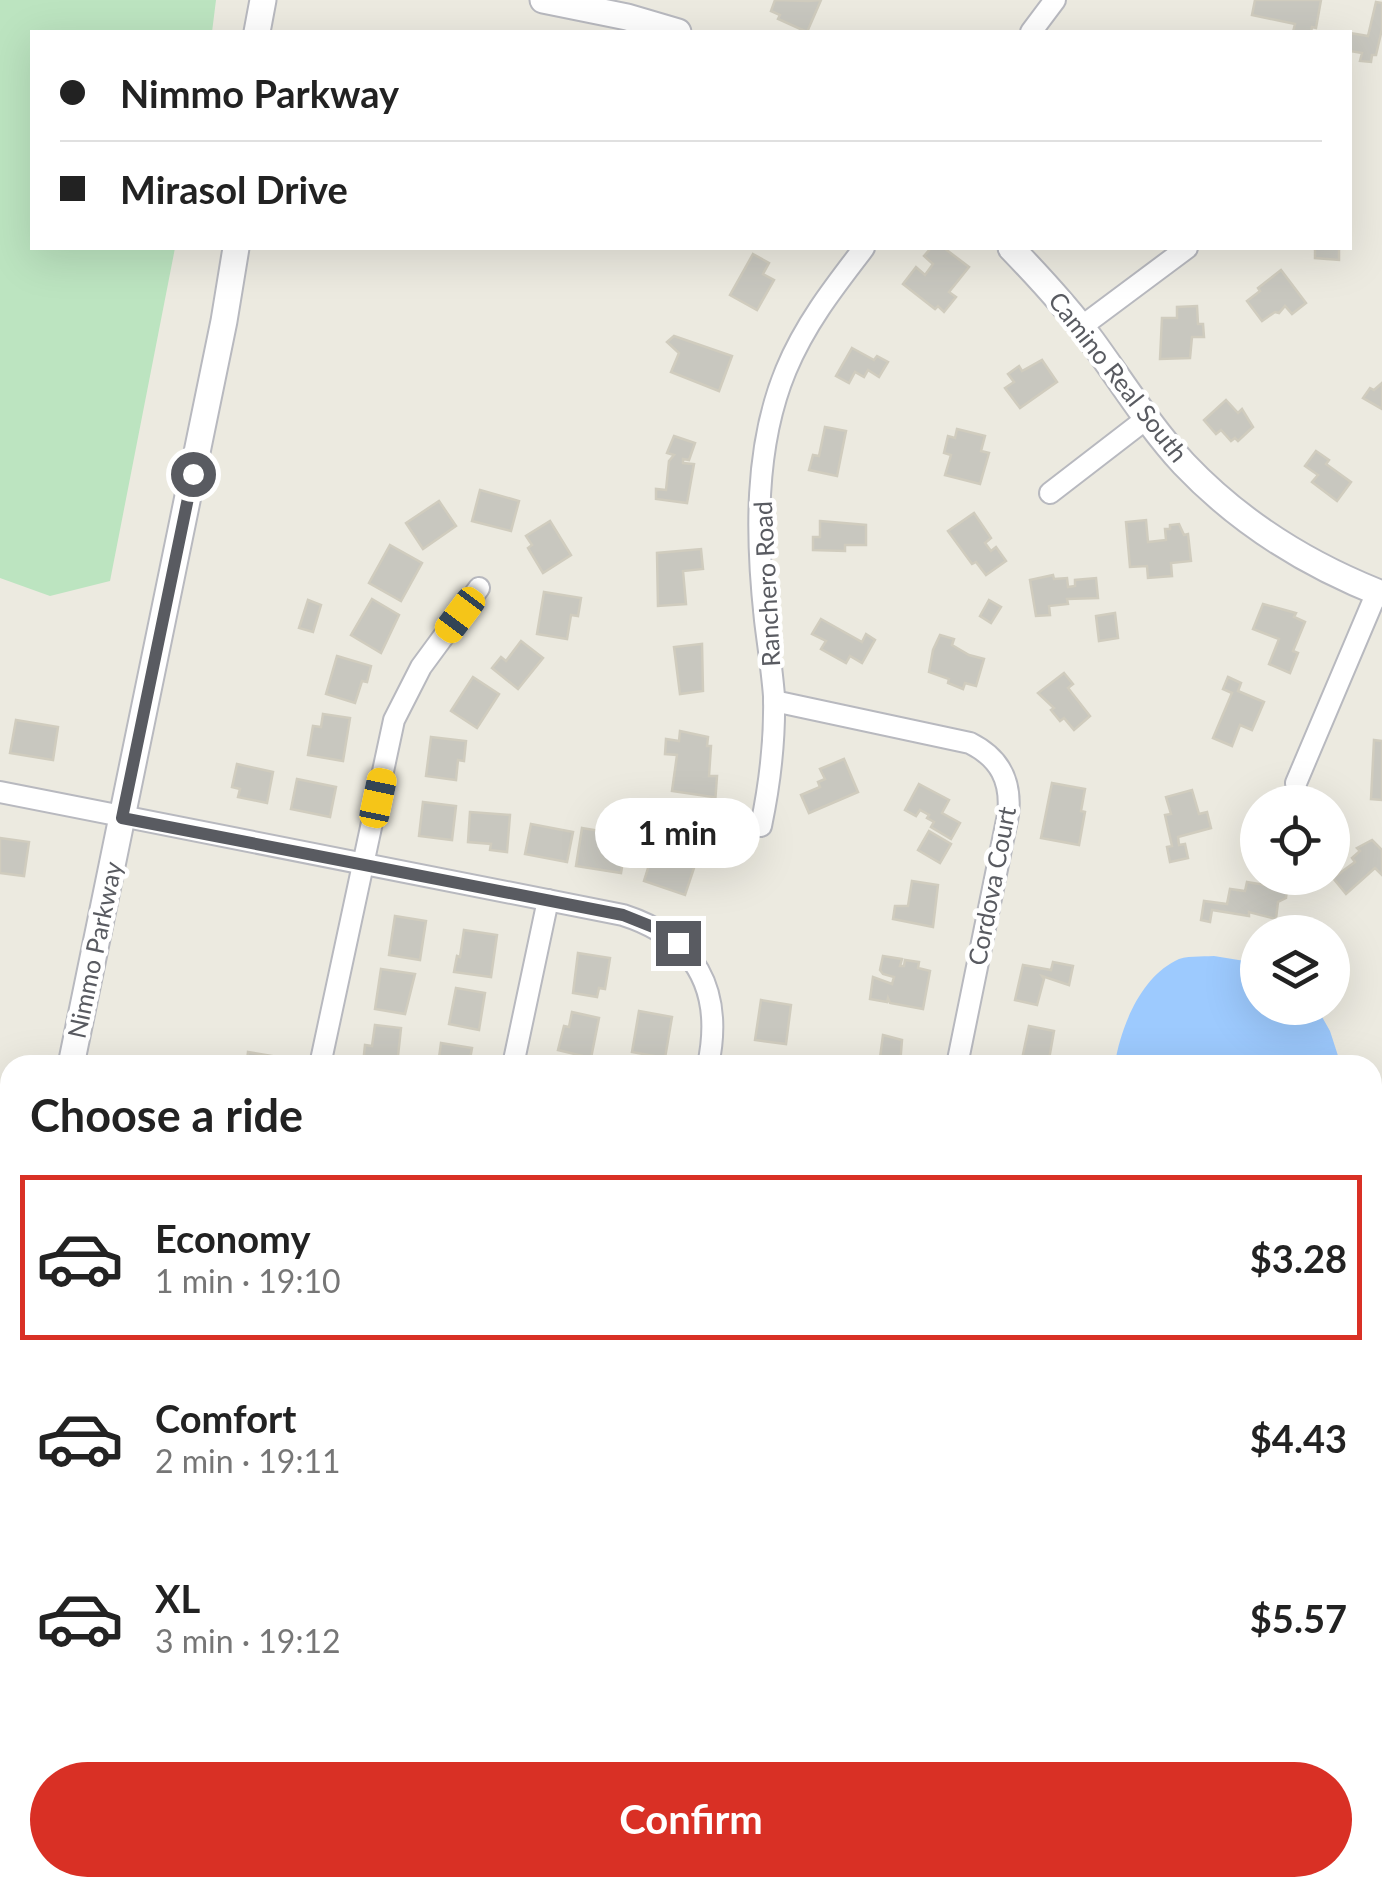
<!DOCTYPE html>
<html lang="en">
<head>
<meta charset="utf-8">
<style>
  body { margin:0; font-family:Lato,sans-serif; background:#f6f6f6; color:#222; height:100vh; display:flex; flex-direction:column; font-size:38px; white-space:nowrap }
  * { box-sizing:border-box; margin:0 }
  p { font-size:32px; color:#767676 }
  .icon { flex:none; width:55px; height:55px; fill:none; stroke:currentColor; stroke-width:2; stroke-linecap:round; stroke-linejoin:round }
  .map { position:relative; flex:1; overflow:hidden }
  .details { position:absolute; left:0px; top:1055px; width:1382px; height:842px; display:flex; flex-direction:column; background:#fff; border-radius:30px 30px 0 0; box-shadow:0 10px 40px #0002 }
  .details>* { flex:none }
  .guide { position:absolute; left:30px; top:30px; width:1322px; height:220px; border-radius:0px; box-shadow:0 10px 40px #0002; display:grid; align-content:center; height:220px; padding:0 30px; background:#fff }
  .fabs { position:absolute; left:1240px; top:785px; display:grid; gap:20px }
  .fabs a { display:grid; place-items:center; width:110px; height:110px; border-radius:50%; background:#fff; box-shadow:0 10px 40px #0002; font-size:50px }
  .end { position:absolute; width:45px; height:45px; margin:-22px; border:12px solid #595b61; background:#fff; box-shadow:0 0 0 5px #fff }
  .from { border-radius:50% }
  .bubble { position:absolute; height:70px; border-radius:35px; background:#fff; box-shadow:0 10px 40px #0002; font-size:32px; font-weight:700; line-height:70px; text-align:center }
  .car { position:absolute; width:30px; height:60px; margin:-30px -15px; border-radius:12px; box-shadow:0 0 8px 2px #0007; background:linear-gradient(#f5c518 24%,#345 0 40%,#f5c518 0 76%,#345 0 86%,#f5c518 0) }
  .guide b { display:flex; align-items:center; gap:35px; height:95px; font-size:38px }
  .guide b+b { border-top:2px solid #e0e0e0 }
  .guide i { width:25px; height:25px; background:#222 }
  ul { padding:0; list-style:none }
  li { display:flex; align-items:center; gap:30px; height:165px; margin:0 20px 15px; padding:0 10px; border:5px solid transparent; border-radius:0px }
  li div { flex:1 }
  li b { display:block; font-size:38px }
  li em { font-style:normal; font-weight:700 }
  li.selected { border-color:#d93025 }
  li>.icon { width:90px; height:90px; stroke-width:1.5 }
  h2 { padding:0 30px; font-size:45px; line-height:120px }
  .button { display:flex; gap:20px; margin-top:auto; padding:20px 30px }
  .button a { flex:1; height:115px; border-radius:60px; background:#d93025; color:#fff; font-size:40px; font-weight:700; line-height:115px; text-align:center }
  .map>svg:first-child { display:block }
  .green { fill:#bce4c0 }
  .water { fill:#9dcafe }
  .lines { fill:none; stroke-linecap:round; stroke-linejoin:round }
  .stream { stroke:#9dcafe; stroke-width:5 }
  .building { fill:#c8c7bf; stroke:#d0ccbe; stroke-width:2.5 }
  .minor-casing { stroke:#b8b9bf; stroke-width:24 }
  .tertiary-casing { stroke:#b8b9bf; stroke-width:29 }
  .minor { stroke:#fff; stroke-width:20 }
  .tertiary { stroke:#fff; stroke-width:25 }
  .route { stroke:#595b61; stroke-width:12 }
  .labels { text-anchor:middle; stroke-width:9; stroke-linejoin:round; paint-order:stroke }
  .street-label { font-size:25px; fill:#595b61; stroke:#fff }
</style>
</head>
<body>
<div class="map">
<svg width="1382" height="1897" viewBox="0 0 1382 1897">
  <rect width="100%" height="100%" fill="#eceae0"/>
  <path class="green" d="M0 0H216L212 32H32V248H175L110 581 50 596 0 578Z"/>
  <g class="water">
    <path d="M1214 956 1257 963 1258 1008H1317L1330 1031 1341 1065 1115 1063C1121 1027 1140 979 1175 961 1185 955 1202 957 1214 956Z"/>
    <path d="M1372 1148 1382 1168V1293L1373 1277Z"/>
  </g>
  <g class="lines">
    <g class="stream">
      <path d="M0 1162 10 1169"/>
      <path d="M790 1888 802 1897"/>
    </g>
  </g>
  <g class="building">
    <path d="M775 0 808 1 821 0 807 32 778 19 780 15 771 11Z"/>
    <path d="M1255 0H1321L1316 28 1312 27 1311 32H1293L1295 24 1252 15Z"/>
    <path d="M1376 2 1382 3V29L1376 55H1372L1371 62 1360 61 1362 53 1350 51V33L1368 36Z"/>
    <path d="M931 248H944L969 267 949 292 956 297 944 312 938 306 935 309 903 284 916 267 925 275 933 264 924 256Z"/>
    <path d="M1315 248H1339V260L1315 258Z"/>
    <path d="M753 254 769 263 763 274 774 280 757 310 730 295Z"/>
    <path d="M1281 270 1306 303 1292 314 1285 306 1279 313 1275 312 1262 321 1247 301 1260 291 1258 288Z"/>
    <path d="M1197 306 1198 324H1203L1204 337H1192L1190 358 1160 359 1162 318H1177V307Z"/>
    <path d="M674 336 732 356 719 391 671 372 679 353 667 342Z"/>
    <path d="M852 348 874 360 877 356 888 362 879 377 868 370 864 377 855 372 849 383 836 376Z"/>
    <path d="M1042 360 1057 382 1020 408 1005 388 1014 382 1008 374 1019 366 1022 371Z"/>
    <path d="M1382 383V409L1363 398 1370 388 1374 390Z"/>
    <path d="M1226 400 1238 413 1242 409 1253 427 1238 441 1235 438 1231 441 1221 430 1216 434 1204 420Z"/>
    <path d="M825 427 846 431 837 476 809 470 813 455 819 456Z"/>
    <path d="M957 429 985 436 981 451 989 453 980 484 945 475 951 455 944 453 948 436 955 438Z"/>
    <path d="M674 436 695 443 689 460 683 459V463L694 464 687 503 656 499V489L666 490 669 461 674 455 667 453Z"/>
    <path d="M1316 451 1329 460 1326 464 1351 482 1337 501 1312 482 1318 475 1305 466Z"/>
    <path d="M480 490 519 501 511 531 472 521Z"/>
    <path d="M439 501 456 526 423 549 406 523Z"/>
    <path d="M974 513 991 538 985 543 991 551 996 547 1006 561 986 575 976 562 972 564 948 531Z"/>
    <path d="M1146 520 1148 542 1166 540 1165 529H1170V525L1179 524 1184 535 1188 534 1191 561 1171 563 1172 576 1148 578 1147 566 1130 567 1126 522Z"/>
    <path d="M550 521 571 555 543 573 528 548 532 545 526 536Z"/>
    <path d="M820 521 866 525V545H845V551L813 550V537H820Z"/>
    <path d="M390 545 422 563 401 601 369 583Z"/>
    <path d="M701 549 703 569 683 571 686 604 658 606 657 553Z"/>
    <path d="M1053 575 1054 579 1067 578 1068 587 1075 586V580L1096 578 1098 598 1067 599 1068 604 1049 606 1050 615 1036 616 1030 580Z"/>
    <path d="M544 592 581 598 578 616 571 615 567 639 537 634Z"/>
    <path d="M372 599 399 615 381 653 351 635Z"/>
    <path d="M308 600 321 605 313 632 299 628Z"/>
    <path d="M989 600 1001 607 991 623 980 616Z"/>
    <path d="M1263 604 1296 613 1294 617 1305 622 1293 651 1298 653 1290 673 1269 664 1279 639 1253 629Z"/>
    <path d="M1115 613 1118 638 1099 641 1096 616Z"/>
    <path d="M821 619 862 642 866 634 875 640 862 663 850 656 846 663 821 649 826 641 812 634Z"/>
    <path d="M940 635 954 639 952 645 969 655 984 659 976 686 965 683 963 689 948 683 949 679 929 672 933 650Z"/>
    <path d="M521 641 543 658 518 689 492 668 501 657 506 661Z"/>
    <path d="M702 644 703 691 680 694 674 647Z"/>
    <path d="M337 656 371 666 367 682 362 681 355 703 326 694Z"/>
    <path d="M1064 673 1073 684 1068 688 1090 716 1074 730 1064 718 1060 721 1051 710 1054 708 1038 693Z"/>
    <path d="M473 677 499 694 477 728 451 711Z"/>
    <path d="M1228 677 1241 683 1238 691 1264 702 1252 730 1240 725 1232 746 1213 738 1232 693 1223 689Z"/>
    <path d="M323 714 350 718 343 761 308 755 313 726 321 727Z"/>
    <path d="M16 720 58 727 53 760 10 753Z"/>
    <path d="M680 731 708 737 707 746H711L709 776H717L715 804H712L713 797 672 791 677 755 665 754 666 739 679 741Z"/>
    <path d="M431 737 466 741 464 761 458 760 456 780 426 776Z"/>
    <path d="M1374 740 1382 741V800L1371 799Z"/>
    <path d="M844 759 858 792 809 813 801 795 820 787 818 782 825 779 820 769Z"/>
    <path d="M237 764 273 772 267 803 238 797 240 789 232 787Z"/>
    <path d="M297 779 336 787 330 817 291 809Z"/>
    <path d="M1052 783 1085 789 1081 811 1085 812 1079 845 1041 838Z"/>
    <path d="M919 784 949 800 942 813 960 823 951 839 931 827 934 822 927 818 929 815 920 810 916 816 905 810Z"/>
    <path d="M1192 790 1199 814 1207 812 1211 828 1178 837 1179 845 1185 844 1188 858 1170 862 1167 847 1172 846 1165 815 1171 814 1166 797Z"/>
    <path d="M423 802 456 806 452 840 419 836Z"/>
    <path d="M470 812 510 815 507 852 490 850 491 844 468 842Z"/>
    <path d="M531 824 573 832 567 862 525 854Z"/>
    <path d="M582 828 606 832 605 839 626 843 621 873 576 866Z"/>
    <path d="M929 831 951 844 940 863 918 850Z"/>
    <path d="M0 838 29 842 24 876 0 873Z"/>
    <path d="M1372 840 1382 850V875L1375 868 1346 894 1333 878 1355 862 1352 858 1360 851 1357 848Z"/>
    <path d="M655 846 696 862 685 895 644 881Z"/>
    <path d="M912 881 938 885 933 927 893 919 895 906H908Z"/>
    <path d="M1247 882 1271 886 1276 882 1283 883 1287 889 1286 898 1278 902 1276 919 1249 912V916L1212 910 1210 922 1201 920 1204 901 1227 904 1230 889 1245 891Z"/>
    <path d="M395 916 426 921 420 960 389 955Z"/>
    <path d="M464 930 497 935 491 977 454 972 457 956 460 957Z"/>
    <path d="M578 953 610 958 605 989 599 988 597 997 573 993Z"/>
    <path d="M883 956 902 959 900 966H904L905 960 919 962 918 968 930 971 923 1009 890 1003 888 998 887 1002 870 999 873 977 892 984 894 977 883 974 880 970Z"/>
    <path d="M1053 962 1073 966 1069 985 1042 976 1044 979 1037 1005 1015 1000 1023 965 1051 970Z"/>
    <path d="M381 969 415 974 405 1014 375 1009Z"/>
    <path d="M456 988 485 993 479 1030 449 1024Z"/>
    <path d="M761 1000 791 1005 786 1044 755 1040Z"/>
    <path d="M639 1011 672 1017 665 1058 632 1052Z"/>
    <path d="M572 1012 599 1018 591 1058 558 1050 564 1026 569 1027Z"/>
    <path d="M375 1025 401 1028 397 1065 363 1064 365 1045 372 1046Z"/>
    <path d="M1029 1026 1054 1031 1048 1065H1028L1029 1061 1022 1059Z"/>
    <path d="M883 1035 902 1040 900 1065H879Z"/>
    <path d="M441 1043 472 1048 469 1065H438Z"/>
    <path d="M248 1052 278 1057 277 1065H242L243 1061H247Z"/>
    <path d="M8 1616H10V1657L0 1655Z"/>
    <path d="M1380 1701 1382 1702V1745L1372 1740V1714Z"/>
    <path d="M1372 1765 1373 1770 1380 1773 1372 1793Z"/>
    <path d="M0 1782 10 1784 9 1825 0 1823Z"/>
    <path d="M115 1888H139L133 1897H123L115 1892Z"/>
    <path d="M247 1888H284L288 1894 285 1897H249L244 1889Z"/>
    <path d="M369 1888H396L395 1895 385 1893 384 1897H367Z"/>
    <path d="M590 1888H614L608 1897Z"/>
    <path d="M633 1888H648L662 1897H627Z"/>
    <path d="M1319 1888H1349L1348 1895 1342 1893 1341 1897H1316Z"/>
  </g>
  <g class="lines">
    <g class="minor-casing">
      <g id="minor">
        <path d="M1031 32 1055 0"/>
        <path d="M1081 327 1187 248"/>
        <path d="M1050 493 1146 419"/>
        <path d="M774 701 970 743C1000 758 1012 781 1008 815L957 1065"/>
        <path d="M1296 783 1377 592"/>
        <path d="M0 792 623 915C695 938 724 990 708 1065"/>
        <path d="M761 826C770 783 775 739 774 696 772 670 768 645 765 620 756 538 754 447 786 370 805 324 834 287 864 248"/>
        <path d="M320 1065 394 720 421 667 479 588"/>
        <path d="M513 1065 548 900"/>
        <path d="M0 1700 10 1701"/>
        <path d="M322 1888 324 1897"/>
        <path d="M515 1888 530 1897"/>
        <path d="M187 1897 194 1888"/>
      </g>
    </g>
    <g class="tertiary-casing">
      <g id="tertiary">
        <path d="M543 0 627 17 678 32"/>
        <path d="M257 32 263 0"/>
        <path d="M1011 248C1039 277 1067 307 1092 341 1122 382 1149 426 1184 464 1239 522 1308 565 1382 594"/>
        <path d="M71 1065 224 321 236 248"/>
        <path d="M0 1400 10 1352"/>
        <path d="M1372 1630 1382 1618"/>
        <path d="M1268 1897 1270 1888"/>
      </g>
    </g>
    <use href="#minor" class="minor"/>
    <use href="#tertiary" class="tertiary"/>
  </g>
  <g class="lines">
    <path class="route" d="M193 474 122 818 623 915 663 931 678 943"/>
  </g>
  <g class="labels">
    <g class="street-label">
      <text transform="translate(1118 377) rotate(52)" y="9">Camino Real South</text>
      <text transform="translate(767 584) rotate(-93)" y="9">Ranchero Road</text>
      <text transform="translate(992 886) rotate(-79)" y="9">Cordova Court</text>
      <text transform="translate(95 950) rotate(-78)" y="9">Nimmo Parkway</text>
    </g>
  </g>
</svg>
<div class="fabs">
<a><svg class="icon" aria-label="locate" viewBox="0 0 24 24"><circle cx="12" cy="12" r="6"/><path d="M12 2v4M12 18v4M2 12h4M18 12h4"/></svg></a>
<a><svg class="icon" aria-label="layers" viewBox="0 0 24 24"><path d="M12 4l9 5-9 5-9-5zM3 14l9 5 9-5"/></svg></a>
</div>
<i class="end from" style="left:193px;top:474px"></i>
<i class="end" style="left:678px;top:943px"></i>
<div class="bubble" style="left:595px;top:798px;width:165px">1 min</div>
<i class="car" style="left:460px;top:615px;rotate:217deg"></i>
<i class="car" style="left:378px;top:798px;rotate:12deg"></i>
<div class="guide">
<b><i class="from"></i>Nimmo Parkway</b>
<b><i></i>Mirasol Drive</b>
</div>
<section class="details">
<h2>Choose a ride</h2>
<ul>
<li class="selected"><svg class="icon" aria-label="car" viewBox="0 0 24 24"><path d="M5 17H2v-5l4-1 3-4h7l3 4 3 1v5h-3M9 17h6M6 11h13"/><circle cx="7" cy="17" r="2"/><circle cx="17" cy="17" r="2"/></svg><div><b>Economy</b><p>1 min · 19:10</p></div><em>$3.28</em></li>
<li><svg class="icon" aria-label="car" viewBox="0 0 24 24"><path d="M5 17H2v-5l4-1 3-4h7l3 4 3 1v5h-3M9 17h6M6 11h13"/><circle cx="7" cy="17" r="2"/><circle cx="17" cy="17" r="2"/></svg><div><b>Comfort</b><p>2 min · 19:11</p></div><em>$4.43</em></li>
<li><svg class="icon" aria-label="car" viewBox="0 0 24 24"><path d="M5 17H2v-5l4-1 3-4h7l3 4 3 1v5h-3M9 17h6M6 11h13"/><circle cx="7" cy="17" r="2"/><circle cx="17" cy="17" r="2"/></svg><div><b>XL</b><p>3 min · 19:12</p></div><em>$5.57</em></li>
</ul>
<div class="button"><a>Confirm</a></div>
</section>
</div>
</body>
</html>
